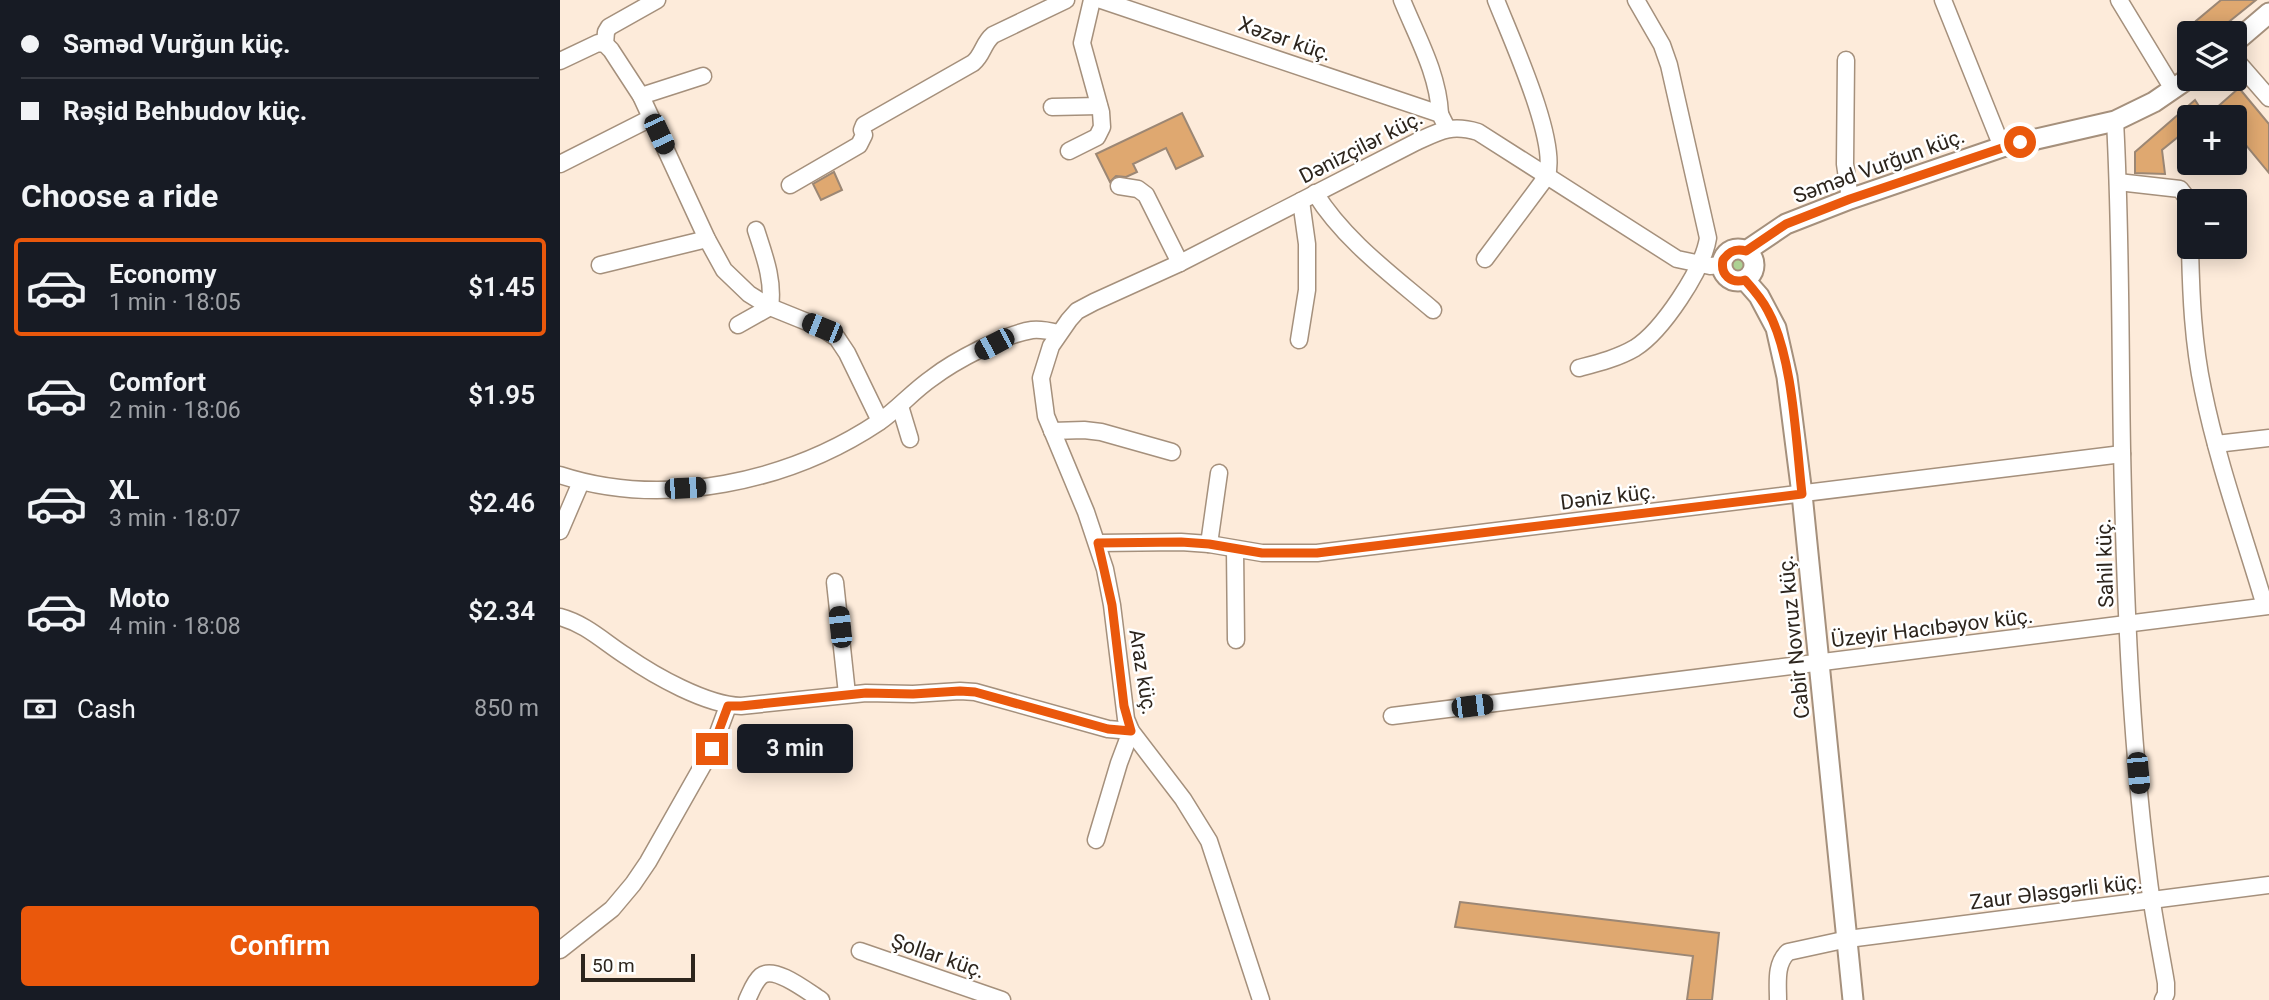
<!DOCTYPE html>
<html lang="en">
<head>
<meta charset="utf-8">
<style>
  body { margin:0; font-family:Roboto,sans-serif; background:#20242c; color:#f1f3f6; height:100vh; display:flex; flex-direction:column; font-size:26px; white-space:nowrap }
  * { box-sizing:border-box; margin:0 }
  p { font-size:23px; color:#9ea1a6 }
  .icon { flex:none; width:38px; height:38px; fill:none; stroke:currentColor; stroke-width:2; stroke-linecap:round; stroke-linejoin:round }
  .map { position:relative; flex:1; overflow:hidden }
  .details { display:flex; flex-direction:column; background:#171b24; width:560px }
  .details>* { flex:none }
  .top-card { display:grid; align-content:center; height:154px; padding:0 21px; background:#171b24 }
  .fabs { position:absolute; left:1617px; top:21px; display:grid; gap:14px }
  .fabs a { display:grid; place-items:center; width:70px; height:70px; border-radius:7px; background:#171b24; box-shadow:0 4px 18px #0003; font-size:35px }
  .scale { position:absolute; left:21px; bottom:18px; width:114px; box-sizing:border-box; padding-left:7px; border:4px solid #2d251d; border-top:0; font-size:19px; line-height:24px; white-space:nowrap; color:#2d251d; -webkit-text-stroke:5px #fff; paint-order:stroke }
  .end { position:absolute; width:32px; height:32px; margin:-16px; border:9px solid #ea580c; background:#fff; box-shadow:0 0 0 4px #fff }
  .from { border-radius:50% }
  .bubble { position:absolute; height:49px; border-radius:7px; background:#171b24; box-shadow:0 4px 18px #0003; font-size:23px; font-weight:600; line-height:49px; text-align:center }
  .car { position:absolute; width:21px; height:42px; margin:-21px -10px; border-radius:9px; box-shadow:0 0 5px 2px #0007; background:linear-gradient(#222 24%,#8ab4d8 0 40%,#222 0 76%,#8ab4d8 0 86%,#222 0) }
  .top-card b { display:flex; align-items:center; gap:24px; height:66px; font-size:26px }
  .top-card b+b { border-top:2px solid #363941 }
  .top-card i { width:18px; height:18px; background:#f1f3f6 }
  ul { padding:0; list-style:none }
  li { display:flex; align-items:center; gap:21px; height:98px; margin:0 14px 10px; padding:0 7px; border:4px solid transparent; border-radius:7px }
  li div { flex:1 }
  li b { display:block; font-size:26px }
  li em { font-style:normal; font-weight:600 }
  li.selected { border-color:#ea580c }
  li>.icon { width:63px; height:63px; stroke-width:1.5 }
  h2 { padding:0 21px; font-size:32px; line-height:84px }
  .pay { display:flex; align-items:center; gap:18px; height:77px; padding:0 21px; font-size:26px }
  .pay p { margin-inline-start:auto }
  .primary-button { display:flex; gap:14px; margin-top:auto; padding:14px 21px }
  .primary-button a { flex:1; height:80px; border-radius:7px; background:#ea580c; color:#fff; font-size:28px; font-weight:600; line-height:80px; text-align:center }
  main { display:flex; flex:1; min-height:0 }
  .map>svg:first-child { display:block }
  .green { fill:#add193 }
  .building { fill:#dfa870; stroke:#9c8774; stroke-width:2 }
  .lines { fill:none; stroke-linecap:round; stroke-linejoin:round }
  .minor-casing { stroke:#a5907c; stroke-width:19 }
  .major-casing { stroke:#a5907c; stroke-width:23 }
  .minor { stroke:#fff; stroke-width:16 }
  .major { stroke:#fff; stroke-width:19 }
  .route { stroke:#ea580c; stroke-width:9 }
  .labels { text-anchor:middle; stroke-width:5; stroke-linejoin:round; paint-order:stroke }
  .street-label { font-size:21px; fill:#2d251d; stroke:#fff }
</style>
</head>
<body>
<main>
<section class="details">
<div class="top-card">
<b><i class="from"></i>Səməd Vurğun küç.</b>
<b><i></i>Rəşid Behbudov küç.</b>
</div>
<h2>Choose a ride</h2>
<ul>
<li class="selected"><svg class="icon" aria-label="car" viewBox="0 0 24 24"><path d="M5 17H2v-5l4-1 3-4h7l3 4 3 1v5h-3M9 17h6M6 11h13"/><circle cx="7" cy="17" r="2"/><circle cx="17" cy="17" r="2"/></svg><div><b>Economy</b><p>1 min · 18:05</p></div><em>$1.45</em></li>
<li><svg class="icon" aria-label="car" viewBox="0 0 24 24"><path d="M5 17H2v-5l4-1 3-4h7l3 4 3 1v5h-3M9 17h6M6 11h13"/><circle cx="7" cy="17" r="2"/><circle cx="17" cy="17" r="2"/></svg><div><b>Comfort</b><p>2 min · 18:06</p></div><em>$1.95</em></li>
<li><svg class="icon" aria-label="car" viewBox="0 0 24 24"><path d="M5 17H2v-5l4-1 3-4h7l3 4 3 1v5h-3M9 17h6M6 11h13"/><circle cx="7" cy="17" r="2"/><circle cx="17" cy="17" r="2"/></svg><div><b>XL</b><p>3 min · 18:07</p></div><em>$2.46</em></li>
<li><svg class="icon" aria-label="car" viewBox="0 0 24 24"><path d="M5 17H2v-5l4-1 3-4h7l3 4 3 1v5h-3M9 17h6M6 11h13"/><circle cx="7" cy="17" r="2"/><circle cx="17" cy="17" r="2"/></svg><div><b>Moto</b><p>4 min · 18:08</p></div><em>$2.34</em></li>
</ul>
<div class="pay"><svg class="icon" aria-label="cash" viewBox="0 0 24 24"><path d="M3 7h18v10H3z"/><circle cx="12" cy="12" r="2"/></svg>Cash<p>850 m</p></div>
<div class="primary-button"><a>Confirm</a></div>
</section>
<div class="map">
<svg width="1709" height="1000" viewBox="0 0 1709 1000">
  <rect width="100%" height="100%" fill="#fdebda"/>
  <circle class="green" cx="1179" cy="265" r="8"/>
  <g class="building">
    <path d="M1661 0H1696L1655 33H1646L1636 21Z"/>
    <path d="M1679 88 1709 124V173L1675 132V117H1662L1655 109Z"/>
    <path d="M1635 100 1646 117H1629V128L1602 150 1605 174 1575 173V152Z"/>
    <path d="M622 113 643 156 616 169 606 148 573 164 577 172 566 177 556 176 550 182 536 154Z"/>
    <path d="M274 172 282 190 261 200 253 184Z"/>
    <path d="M900 902 1159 933 1152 1000H1127L1133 956 895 927Z"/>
  </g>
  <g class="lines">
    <g class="minor-casing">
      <g id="minor">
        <path d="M541 0 880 114 887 128"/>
        <path d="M842 0C857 37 878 73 880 114"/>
        <path d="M1383 0 1442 147"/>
        <path d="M1559 0 1613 89"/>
        <path d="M45 44 46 32 49 27 97 0"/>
        <path d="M1675 59 1709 98"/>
        <path d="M1286 60 1285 164 1290 199"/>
        <path d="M0 61 38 43 45 44 51 50 81 96 147 239 164 270 189 294 210 307 262 328 277 338 287 353 320 421"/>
        <path d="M81 96 143 76"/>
        <path d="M492 107 539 106"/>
        <path d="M1555 121C1561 230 1560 340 1562 450 1565 591 1570 733 1588 873 1592 910 1600 947 1606 983V994L1603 1000"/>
        <path d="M509 151 537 137 542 127 541 112 522 43 532 0"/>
        <path d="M0 164 91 118"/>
        <path d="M1558 182 1620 189 1627 198 1629 207"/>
        <path d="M230 185 299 145 304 135 302 130 304 125 413 63C423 55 423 43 433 35L506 0"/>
        <path d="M559 186 578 189 586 195 620 263"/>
        <path d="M755 193C784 240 832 275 873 310"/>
        <path d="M1630 247C1631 295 1633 343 1643 390 1658 464 1684 535 1705 606"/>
        <path d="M925 259 981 184C983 181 986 178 987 175 998 140 950 36 936 0"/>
        <path d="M40 265 147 239"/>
        <path d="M178 325 210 307C214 280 204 255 196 230"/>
        <path d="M739 340 747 290V244L741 201"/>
        <path d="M1019 368C1038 363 1058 358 1075 348 1102 331 1143 270 1148 238L1109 65 1102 45 1076 0"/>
        <path d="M340 406 350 439"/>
        <path d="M492 431 524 430 541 432 612 452"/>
        <path d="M1656 444 1709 438"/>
        <path d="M0 475C104 509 229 482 319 422 338 409 353 391 372 378 394 361 445 334 472 330 481 329 490 331 498 333"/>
        <path d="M0 531 21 482"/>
        <path d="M538 543 621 542 649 544 702 553H757L1562 454"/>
        <path d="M649 544 659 473"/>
        <path d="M675 549 676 640"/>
        <path d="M275 582 287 694"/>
        <path d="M0 617C26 624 44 642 66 656 95 676 146 705 181 706L306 693 353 694 400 691 415 692 548 729 571 731 559 763 536 840"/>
        <path d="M832 716 1709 606"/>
        <path d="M0 950 52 909 73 884 88 862 152 749 168 706"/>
        <path d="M300 951 442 1000"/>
        <path d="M187 1000C191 992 194 982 201 976 215 965 248 992 261 1000"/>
        <path d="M701 1000 649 841 623 799 571 731 566 719 552 605 545 569 526 512 486 416 481 378 491 346 509 320 517 311 534 302 620 263 856 142C880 131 891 124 918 132L1117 259 1150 266 1162 265"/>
        <path d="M1218 1000C1218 983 1215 964 1228 952L1288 939 1709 885"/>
      </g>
    </g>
    <g class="major-casing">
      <g id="major">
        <path d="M1675 42 1709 13"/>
        <circle cx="1178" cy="265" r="16"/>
        <path d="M1186 251 1226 224 1290 199 1442 147 1555 121 1594 102 1629 78"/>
        <path d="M1185 280 1199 296 1216 328 1227 377 1242 494 1293 1000"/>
      </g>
    </g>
    <use href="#minor" class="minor"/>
    <use href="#major" class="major"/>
  </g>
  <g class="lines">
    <path class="route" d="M152 749 168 706H181L306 693 353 694 400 691 415 692 548 729 571 731 564 706 552 605 538 543 621 542 649 544 702 553H757L1242 494C1236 442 1233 356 1208 311 1202 299 1194 290 1185 280 1171 284 1160 275 1163 260 1169 251 1176 248 1186 251L1226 224 1290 199 1460 142"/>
  </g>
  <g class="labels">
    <g class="street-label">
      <text transform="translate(725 39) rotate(19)" y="7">Xəzər küç.</text>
      <text transform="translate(801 147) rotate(-27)" y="7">Dәnizçilәr küç.</text>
      <text transform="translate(1319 166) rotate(-20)" y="7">Səməd Vurğun küç.</text>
      <text transform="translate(1048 497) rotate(-7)" y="7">Dәniz küç.</text>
      <text transform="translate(1545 563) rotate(-92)" y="7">Sahil küç.</text>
      <text transform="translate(1372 628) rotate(-7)" y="7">Üzeyir Hacıbəyov küç.</text>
      <text transform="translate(1234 637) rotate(-96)" y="7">Cabir Novruz küç.</text>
      <text transform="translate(583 672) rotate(81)" y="7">Araz küç.</text>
      <text transform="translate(1496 892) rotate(-7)" y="7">Zaur Ələsgərli küç.</text>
      <text transform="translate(378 956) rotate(19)" y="7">Şollar küç.</text>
    </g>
  </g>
</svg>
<div class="fabs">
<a><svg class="icon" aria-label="layers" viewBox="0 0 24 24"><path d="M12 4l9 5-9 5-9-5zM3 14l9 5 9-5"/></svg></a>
<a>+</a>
<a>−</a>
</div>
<div class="scale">50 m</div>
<i class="end from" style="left:1460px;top:142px"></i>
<i class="end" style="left:152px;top:749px"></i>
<div class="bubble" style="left:177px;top:724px;width:116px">3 min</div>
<i class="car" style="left:99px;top:134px;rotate:155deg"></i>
<i class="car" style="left:262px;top:328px;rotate:292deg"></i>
<i class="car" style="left:434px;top:344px;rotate:242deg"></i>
<i class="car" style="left:125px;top:488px;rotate:87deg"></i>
<i class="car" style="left:280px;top:627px;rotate:354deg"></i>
<i class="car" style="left:912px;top:706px;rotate:83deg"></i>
<i class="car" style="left:1578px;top:773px;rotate:175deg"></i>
</div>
</main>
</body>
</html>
